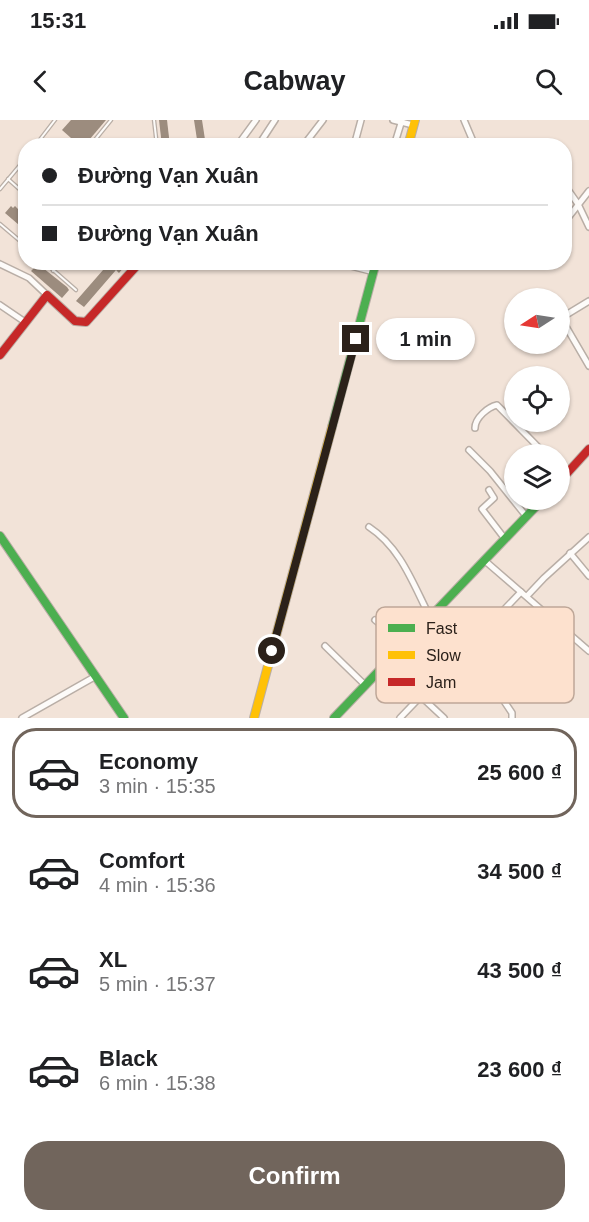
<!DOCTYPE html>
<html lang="en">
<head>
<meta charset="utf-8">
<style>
  body { margin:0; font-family:Helvetica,sans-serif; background:#f2f2f2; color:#202124; height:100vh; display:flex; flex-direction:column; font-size:22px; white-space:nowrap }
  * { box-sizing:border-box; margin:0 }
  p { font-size:20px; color:#757577 }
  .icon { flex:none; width:33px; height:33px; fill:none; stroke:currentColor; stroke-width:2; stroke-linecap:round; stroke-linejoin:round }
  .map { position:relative; height:598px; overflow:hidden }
  .side { display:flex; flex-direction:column; background:#fff; flex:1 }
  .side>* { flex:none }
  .banner { position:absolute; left:18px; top:18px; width:554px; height:132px; border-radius:24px; box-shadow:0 2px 4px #0004; display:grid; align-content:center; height:132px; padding:0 24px; background:#fff }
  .needle { width:39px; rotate:258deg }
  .tools { position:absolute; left:504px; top:168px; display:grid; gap:12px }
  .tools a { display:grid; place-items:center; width:66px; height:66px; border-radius:50%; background:#fff; box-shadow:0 2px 4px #0004; font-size:30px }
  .end { position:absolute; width:27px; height:27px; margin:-14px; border:8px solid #2b211a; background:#fff; box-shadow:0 0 0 3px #fff }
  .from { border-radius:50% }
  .bubble { position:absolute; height:42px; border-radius:21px; background:#fff; box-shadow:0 2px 4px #0004; font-size:20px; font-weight:600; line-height:42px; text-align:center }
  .banner b { display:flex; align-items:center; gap:21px; height:57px; font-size:22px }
  .banner b+b { border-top:2px solid #e0e0e0 }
  .banner i { width:15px; height:15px; background:#202124 }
  ul { padding:10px 0 0; list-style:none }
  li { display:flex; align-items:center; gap:18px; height:90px; margin:0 12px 9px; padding:0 12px; border:3px solid transparent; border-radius:24px }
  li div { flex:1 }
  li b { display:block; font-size:22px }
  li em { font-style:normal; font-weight:600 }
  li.selected { border-color:#71655c }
  li>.icon { width:54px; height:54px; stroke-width:1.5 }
  .primary-button { display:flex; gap:12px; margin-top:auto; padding:12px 24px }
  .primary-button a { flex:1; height:69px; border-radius:24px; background:#71655c; color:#fff; font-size:24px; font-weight:600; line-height:69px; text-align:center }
  .status { display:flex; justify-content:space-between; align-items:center; height:42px; padding:0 30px; background:#fff; direction:ltr }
  .status svg { height:16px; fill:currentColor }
  header { display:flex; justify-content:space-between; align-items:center; height:78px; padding:0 24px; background:#fff; font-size:27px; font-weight:600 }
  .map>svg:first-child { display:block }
  .building { fill:#9c8c7e }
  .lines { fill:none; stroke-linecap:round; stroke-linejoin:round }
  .lane-casing { stroke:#b9aea6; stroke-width:4.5 }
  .street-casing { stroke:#b9aea6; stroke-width:8 }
  .fast-casing { stroke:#b9aea6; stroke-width:10 }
  .slow-casing { stroke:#b9aea6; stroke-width:10 }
  .jam-casing { stroke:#b9aea6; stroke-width:10 }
  .lane { stroke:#fdfbf9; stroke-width:2 }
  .street { stroke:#fdfbf9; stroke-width:5 }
  .fast { stroke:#4caf50; stroke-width:8 }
  .slow { stroke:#ffc107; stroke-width:8 }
  .jam { stroke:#c62828; stroke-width:8 }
  .route { stroke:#2b211a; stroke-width:8 }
  .key { fill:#fde1ce; stroke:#bea798; stroke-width:1.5 }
  .key-label { font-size:16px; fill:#2b211a }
</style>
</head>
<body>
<div class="status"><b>15:31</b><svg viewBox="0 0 49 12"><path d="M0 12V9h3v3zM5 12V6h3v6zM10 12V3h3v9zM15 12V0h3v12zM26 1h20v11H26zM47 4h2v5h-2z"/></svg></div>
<header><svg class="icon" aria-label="back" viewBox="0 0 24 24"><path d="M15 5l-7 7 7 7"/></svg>Cabway<svg class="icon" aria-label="search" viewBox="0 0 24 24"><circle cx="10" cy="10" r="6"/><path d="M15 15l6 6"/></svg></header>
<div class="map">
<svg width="589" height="598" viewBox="0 0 589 598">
  <rect width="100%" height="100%" fill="#f2e3d8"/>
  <g class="building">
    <path d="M71 0H106L84 26H80L62 10Z"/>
    <path d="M159 0H167L170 26H162Z"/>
    <path d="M194 0H202L206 26H198Z"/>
    <path d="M11 86 13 88 15 86 22 93 21 95 26 99V111L5 93Z"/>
    <path d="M110 142H122L125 146 119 153 116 150 84 187 76 181Z"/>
    <path d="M38 144 67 167 69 170 62 178 31 151Z"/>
  </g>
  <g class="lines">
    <g class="lane-casing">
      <g id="lane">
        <path d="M154 0 157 26"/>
        <path d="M35 26 55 0"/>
        <path d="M90 26 111 0"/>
        <path d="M8 59 26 75"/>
        <path d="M0 69 26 38"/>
        <path d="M0 104 26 126"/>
        <path d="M44 142 76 170"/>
        <path d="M53 151 60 142"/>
      </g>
    </g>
    <g class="street-casing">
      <g id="street">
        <path d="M393 0 413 5"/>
        <path d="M464 0 475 26"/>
        <path d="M237 26 256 0"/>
        <path d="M258 26 275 0"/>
        <path d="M303 26 323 0"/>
        <path d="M354 26 361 0"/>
        <path d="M394 26 402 0"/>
        <path d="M564 64 578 84 589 107"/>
        <path d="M564 103 589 71"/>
        <path d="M335 142 374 152"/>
        <path d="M0 144 29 158 47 175"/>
        <path d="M589 181 561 198 589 246"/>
        <path d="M0 185 25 202"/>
        <path d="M475 308C475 298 488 287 497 285L545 334"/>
        <path d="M469 330 490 351 526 396"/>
        <path d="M489 370 494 378 482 389 505 419"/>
        <path d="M369 407C401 428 413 464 430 497"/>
        <path d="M570 433 589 456"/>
        <path d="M484 440 589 531"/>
        <path d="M527 476 544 458 589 417"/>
        <path d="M441 487 520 564"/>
        <path d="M375 500 380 504 389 497 412 515"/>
        <path d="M325 526 365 565"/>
        <path d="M385 543 444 598"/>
        <path d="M22 598 96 556"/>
        <path d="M400 598 521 472"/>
        <path d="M512 598V593L504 581 570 513"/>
      </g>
    </g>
    <g class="fast-casing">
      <g id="fast">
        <path d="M332 307 376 142"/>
        <path d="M0 416 124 598"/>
        <path d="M334 598 542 380"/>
      </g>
    </g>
    <g class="slow-casing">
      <g id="slow">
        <path d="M408 26 415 0"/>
        <path d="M254 598 332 307"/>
      </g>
    </g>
    <g class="jam-casing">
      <g id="jam">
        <path d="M0 235 47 175 75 201 86 202 140 142"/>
        <path d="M560 361 589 329"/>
      </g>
    </g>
    <use href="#lane" class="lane"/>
    <use href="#street" class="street"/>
    <use href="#fast" class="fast"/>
    <use href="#slow" class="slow"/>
    <use href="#jam" class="jam"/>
  </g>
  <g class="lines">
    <path class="route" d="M272 531 356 219"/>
  </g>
  <rect x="376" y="487" width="198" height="96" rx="9" class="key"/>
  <rect x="388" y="504" width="27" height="8" fill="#4caf50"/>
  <rect x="388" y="531" width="27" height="8" fill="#ffc107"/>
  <rect x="388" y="558" width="27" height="8" fill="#c62828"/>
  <g class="key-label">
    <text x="426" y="514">Fast</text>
    <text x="426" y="541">Slow</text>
    <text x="426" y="568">Jam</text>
  </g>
</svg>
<div class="tools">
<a><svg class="needle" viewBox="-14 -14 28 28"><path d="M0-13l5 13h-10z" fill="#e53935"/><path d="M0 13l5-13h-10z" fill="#757577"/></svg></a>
<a><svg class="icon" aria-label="locate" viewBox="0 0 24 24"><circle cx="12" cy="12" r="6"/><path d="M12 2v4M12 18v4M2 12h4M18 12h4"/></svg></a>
<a><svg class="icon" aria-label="layers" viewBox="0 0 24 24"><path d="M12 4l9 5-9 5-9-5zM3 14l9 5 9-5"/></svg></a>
</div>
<i class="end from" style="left:272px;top:531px"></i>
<i class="end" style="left:356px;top:219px"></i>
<div class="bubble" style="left:376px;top:198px;width:99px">1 min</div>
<div class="banner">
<b><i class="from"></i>Đường Vạn Xuân</b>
<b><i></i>Đường Vạn Xuân</b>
</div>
</div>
<section class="side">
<ul>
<li class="selected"><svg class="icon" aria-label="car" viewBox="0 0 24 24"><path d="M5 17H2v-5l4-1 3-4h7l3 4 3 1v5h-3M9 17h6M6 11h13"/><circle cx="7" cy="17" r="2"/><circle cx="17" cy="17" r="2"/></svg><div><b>Economy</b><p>3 min · 15:35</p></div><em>25 600 ₫</em></li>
<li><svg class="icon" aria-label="car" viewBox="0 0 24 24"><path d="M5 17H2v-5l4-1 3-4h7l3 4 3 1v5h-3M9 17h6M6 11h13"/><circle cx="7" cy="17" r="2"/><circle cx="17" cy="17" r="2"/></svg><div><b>Comfort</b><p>4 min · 15:36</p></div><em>34 500 ₫</em></li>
<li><svg class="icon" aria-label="car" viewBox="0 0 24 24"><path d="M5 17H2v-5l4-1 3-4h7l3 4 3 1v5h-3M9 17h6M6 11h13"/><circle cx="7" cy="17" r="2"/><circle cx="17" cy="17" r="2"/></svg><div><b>XL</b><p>5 min · 15:37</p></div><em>43 500 ₫</em></li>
<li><svg class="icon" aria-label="car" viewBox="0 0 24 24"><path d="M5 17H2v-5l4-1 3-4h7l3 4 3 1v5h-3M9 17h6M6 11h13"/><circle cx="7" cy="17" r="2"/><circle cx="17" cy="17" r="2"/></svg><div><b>Black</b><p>6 min · 15:38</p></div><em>23 600 ₫</em></li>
</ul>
<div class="primary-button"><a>Confirm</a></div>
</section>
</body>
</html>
